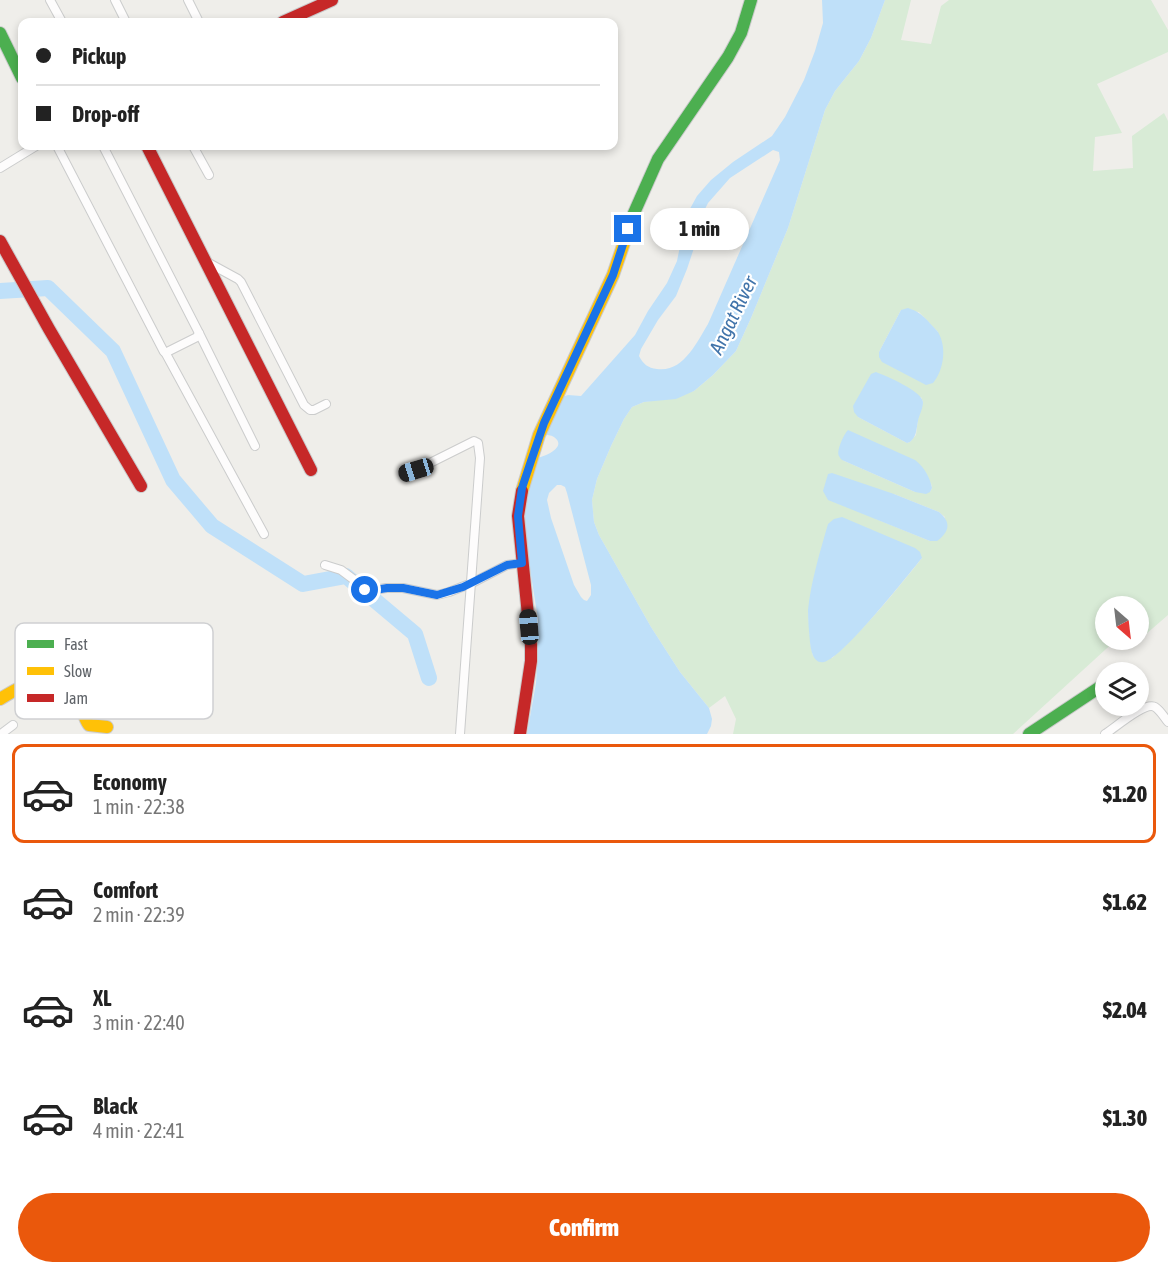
<!DOCTYPE html>
<html lang="en">
<head>
<meta charset="utf-8">
<style>
  body { margin:0; font-family:"Asap Condensed",sans-serif; background:#f6f6f6; color:#222; height:100vh; display:flex; flex-direction:column; font-size:22px; white-space:nowrap }
  * { box-sizing:border-box; margin:0 }
  p { font-size:20px; color:#767676 }
  .icon { flex:none; width:33px; height:33px; fill:none; stroke:currentColor; stroke-width:2; stroke-linecap:round; stroke-linejoin:round }
  .map { position:relative; height:734px; overflow:hidden }
  .details { display:flex; flex-direction:column; background:#fff; flex:1 }
  .details>* { flex:none }
  .banner { position:absolute; left:18px; top:18px; width:600px; height:132px; border-radius:12px; box-shadow:0 3px 9px #0003; display:grid; align-content:center; height:132px; padding:0 18px; background:#fff }
  .needle { width:39px; rotate:152deg }
  .controls { position:absolute; left:1095px; top:596px; display:grid; gap:12px }
  .controls a { display:grid; place-items:center; width:54px; height:54px; border-radius:50%; background:#fff; box-shadow:0 3px 9px #0003; font-size:30px }
  .end { position:absolute; width:27px; height:27px; margin:-14px; border:8px solid #1a73e8; background:#fff; box-shadow:0 0 0 3px #fff }
  .from { border-radius:50% }
  .bubble { position:absolute; height:42px; border-radius:21px; background:#fff; box-shadow:0 3px 9px #0003; font-size:20px; font-weight:800; line-height:42px; text-align:center }
  .car { position:absolute; width:18px; height:36px; margin:-18px -9px; border-radius:8px; box-shadow:0 0 4px 2px #0007; background:linear-gradient(#222 24%,#8ab4d8 0 40%,#222 0 76%,#8ab4d8 0 86%,#222 0) }
  .banner b { display:flex; align-items:center; gap:21px; height:57px; font-size:22px }
  .banner b+b { border-top:2px solid #e0e0e0 }
  .banner i { width:15px; height:15px; background:#222 }
  ul { padding:10px 0 0; list-style:none }
  li { display:flex; align-items:center; gap:18px; height:99px; margin:0 12px 9px; padding:0 6px; border:3px solid transparent; border-radius:12px }
  li div { flex:1 }
  li b { display:block; font-size:22px }
  li em { font-style:normal; font-weight:800 }
  li.selected { border-color:#ea580c }
  li>.icon { width:54px; height:54px; stroke-width:1.5 }
  .button { display:flex; gap:12px; margin-top:auto; padding:12px 18px }
  .button a { flex:1; height:69px; border-radius:36px; background:#ea580c; color:#fff; font-size:24px; font-weight:800; line-height:69px; text-align:center }
  .map>svg:first-child { display:block }
  .green { fill:#d8ebd6; fill-rule:evenodd }
  .water { fill:#bfe0f9; fill-rule:evenodd }
  .lines { fill:none; stroke-linecap:round; stroke-linejoin:round }
  .river { stroke:#bfe0f9; stroke-width:16 }
  .street-casing { stroke:#cbcccc; stroke-width:10 }
  .fast-casing { stroke:#cacacb; stroke-width:14 }
  .slow-casing { stroke:#cacacb; stroke-width:14 }
  .jam-casing { stroke:#cacacb; stroke-width:14 }
  .street { stroke:#fdfcfc; stroke-width:8 }
  .fast { stroke:#4caf50; stroke-width:12 }
  .slow { stroke:#ffc107; stroke-width:12 }
  .jam { stroke:#c62828; stroke-width:12 }
  .route { stroke:#1a73e8; stroke-width:8 }
  .labels { text-anchor:middle; stroke-width:4.5; stroke-linejoin:round; paint-order:stroke }
  .water-label { font-size:20px; font-style:italic; fill:#4174aa; stroke:#fff }
  .key { fill:#fff; stroke:#cfd0d2; stroke-width:1.5 }
  .key-label { font-size:16px; fill:#5f6368 }
</style>
</head>
<body>
<div class="map">
<svg width="1168" height="734" viewBox="0 0 1168 734">
  <rect width="100%" height="100%" fill="#efeeea"/>
  <path class="green" d="M885 0H911L901 40 931 44 941 6 949 0H1151L1168 30V52L1097 84 1122 133 1095 137 1093 171 1133 168 1132 136 1164 113 1168 121V615L1138 641 1135 639H1138V606H1106V639H1117L1013 734H733L736 719 725 696 709 708 680 672 651 627 599 535 594 522 592 500 597 479 611 446 624 419 632 407 644 402 658 400 694 391 713 375 736 351 751 318 788 228 825 110 835 91 859 61 871 38ZM901 310 919 312 938 332 879 357V352ZM921 397 923 402 918 419 916 435 910 442 907 443 858 417ZM842 460 931 483 932 488 930 492H915ZM894 494 939 512 945 517 930 541 876 519ZM922 558C894 593 865 629 832 658L813 656 811 647 808 613Z"/>
  <g class="water">
    <path d="M822 0H885L871 38 859 61 835 91 825 110 788 228 751 318 736 351 713 375 694 391 676 399 644 402 632 407 624 419 611 446 597 479 592 500 594 522 599 535 651 627 680 672 709 708 712 719 711 726 707 734H527L536 683 538 651V619L527 550 523 500 534 459C541 458 569 448 554 437 551 435 547 435 543 434L559 398 568 395 581 396 635 335 648 311 667 283 677 261 686 216 697 196 711 180 733 162 772 136 785 117 804 80 815 51 823 23ZM773 150 779 152 780 160 708 324C697 342 683 373 657 369 648 368 643 364 639 356L641 349 658 320 676 296 687 269 696 242 698 223 708 203 730 178ZM557 485H561L565 487 567 493 591 585V595L587 601 584 600 581 597 574 585 551 518 547 500 549 493Z"/>
    <path d="M908 308C917 311 921 314 928 321 931 325 935 328 938 332 947 347 944 370 933 383L926 385 882 362 879 357V352L901 310Z"/>
    <path d="M876 372C886 376 922 391 923 402 923 409 919 415 918 421 916 430 917 436 910 442L907 443 858 417 854 412 853 406 871 374Z"/>
    <path d="M848 430 915 460C924 467 930 477 932 488L930 492 926 494 915 492 842 460C841 459 840 458 839 456 836 451 844 434 848 430Z"/>
    <path d="M832 473 894 494 939 512C951 522 950 531 937 541H930L828 500 823 491 828 474Z"/>
    <path d="M842 517 915 548 920 552 922 558C907 576 843 658 824 662 813 664 811 650 810 642 809 632 808 621 808 610 811 581 820 552 828 524L834 519Z"/>
  </g>
  <g class="lines">
    <path class="river" d="M0 291 48 288 113 351 173 480 212 526 303 584 346 576 415 634 429 678"/>
    <g class="street-casing">
      <g id="street">
        <path d="M50 0 62 22"/>
        <path d="M115 0 126 22"/>
        <path d="M188 0 199 22"/>
        <path d="M57 146 164 352H167L197 337 199 333"/>
        <path d="M103 146 199 333 255 446"/>
        <path d="M193 146 209 175"/>
        <path d="M0 168 36 146"/>
        <path d="M205 261 238 279 241 282 304 405 310 410H314L326 404"/>
        <path d="M165 352 264 534"/>
        <path d="M403 474 416 470 474 441 478 443 480 458 460 734"/>
        <path d="M325 565 341 570 369 591 386 588H403L437 595 449 592 472 583 507 565 522 563"/>
        <path d="M1 734 13 725"/>
        <path d="M1105 734C1115 728 1145 701 1155 707 1160 710 1164 717 1168 722"/>
      </g>
    </g>
    <g class="fast-casing">
      <g id="fast">
        <path d="M0 33 22 78"/>
        <path d="M626 237 634 213 658 159 728 57 741 33 751 0"/>
        <path d="M1029 734 1106 683"/>
      </g>
    </g>
    <g class="slow-casing">
      <g id="slow">
        <path d="M522 491 539 435 613 275 626 237"/>
        <path d="M0 699C20 687 41 672 64 687 70 690 74 694 78 700 83 708 83 717 89 725L107 727"/>
      </g>
    </g>
    <g class="jam-casing">
      <g id="jam">
        <path d="M283 22 332 0"/>
        <path d="M147 146 311 470"/>
        <path d="M0 241 49 329 141 486"/>
        <path d="M520 734 531 661V645L518 516 522 491"/>
      </g>
    </g>
    <use href="#street" class="street"/>
    <use href="#fast" class="fast"/>
    <use href="#slow" class="slow"/>
    <use href="#jam" class="jam"/>
  </g>
  <g class="lines">
    <path class="route" d="M365 590 369 591 387 588H403L437 595 463 587 507 565 522 563 518 516 522 488 530 464 544 423 613 275 628 229"/>
  </g>
  <g class="labels">
    <g class="water-label">
      <text transform="translate(733 315) rotate(-64)" y="7">Angat River</text>
    </g>
  </g>
  <rect x="15" y="623" width="198" height="96" rx="9" class="key"/>
  <rect x="27" y="640" width="27" height="8" fill="#4caf50"/>
  <rect x="27" y="667" width="27" height="8" fill="#ffc107"/>
  <rect x="27" y="694" width="27" height="8" fill="#c62828"/>
  <g class="key-label">
    <text x="64" y="650">Fast</text>
    <text x="64" y="677">Slow</text>
    <text x="64" y="704">Jam</text>
  </g>
</svg>
<div class="controls">
<a><svg class="needle" viewBox="-14 -14 28 28"><path d="M0-13l5 13h-10z" fill="#e53935"/><path d="M0 13l5-13h-10z" fill="#767676"/></svg></a>
<a><svg class="icon" aria-label="layers" viewBox="0 0 24 24"><path d="M12 4l9 5-9 5-9-5zM3 14l9 5 9-5"/></svg></a>
</div>
<i class="end from" style="left:365px;top:590px"></i>
<i class="end" style="left:628px;top:229px"></i>
<div class="bubble" style="left:650px;top:208px;width:99px">1 min</div>
<i class="car" style="left:416px;top:470px;rotate:253deg"></i>
<i class="car" style="left:529px;top:627px;rotate:355deg"></i>
<div class="banner">
<b><i class="from"></i>Pickup</b>
<b><i></i>Drop-off</b>
</div>
</div>
<section class="details">
<ul>
<li class="selected"><svg class="icon" aria-label="car" viewBox="0 0 24 24"><path d="M5 17H2v-5l4-1 3-4h7l3 4 3 1v5h-3M9 17h6M6 11h13"/><circle cx="7" cy="17" r="2"/><circle cx="17" cy="17" r="2"/></svg><div><b>Economy</b><p>1 min · 22:38</p></div><em>$1.20</em></li>
<li><svg class="icon" aria-label="car" viewBox="0 0 24 24"><path d="M5 17H2v-5l4-1 3-4h7l3 4 3 1v5h-3M9 17h6M6 11h13"/><circle cx="7" cy="17" r="2"/><circle cx="17" cy="17" r="2"/></svg><div><b>Comfort</b><p>2 min · 22:39</p></div><em>$1.62</em></li>
<li><svg class="icon" aria-label="car" viewBox="0 0 24 24"><path d="M5 17H2v-5l4-1 3-4h7l3 4 3 1v5h-3M9 17h6M6 11h13"/><circle cx="7" cy="17" r="2"/><circle cx="17" cy="17" r="2"/></svg><div><b>XL</b><p>3 min · 22:40</p></div><em>$2.04</em></li>
<li><svg class="icon" aria-label="car" viewBox="0 0 24 24"><path d="M5 17H2v-5l4-1 3-4h7l3 4 3 1v5h-3M9 17h6M6 11h13"/><circle cx="7" cy="17" r="2"/><circle cx="17" cy="17" r="2"/></svg><div><b>Black</b><p>4 min · 22:41</p></div><em>$1.30</em></li>
</ul>
<div class="button"><a>Confirm</a></div>
</section>
</body>
</html>
